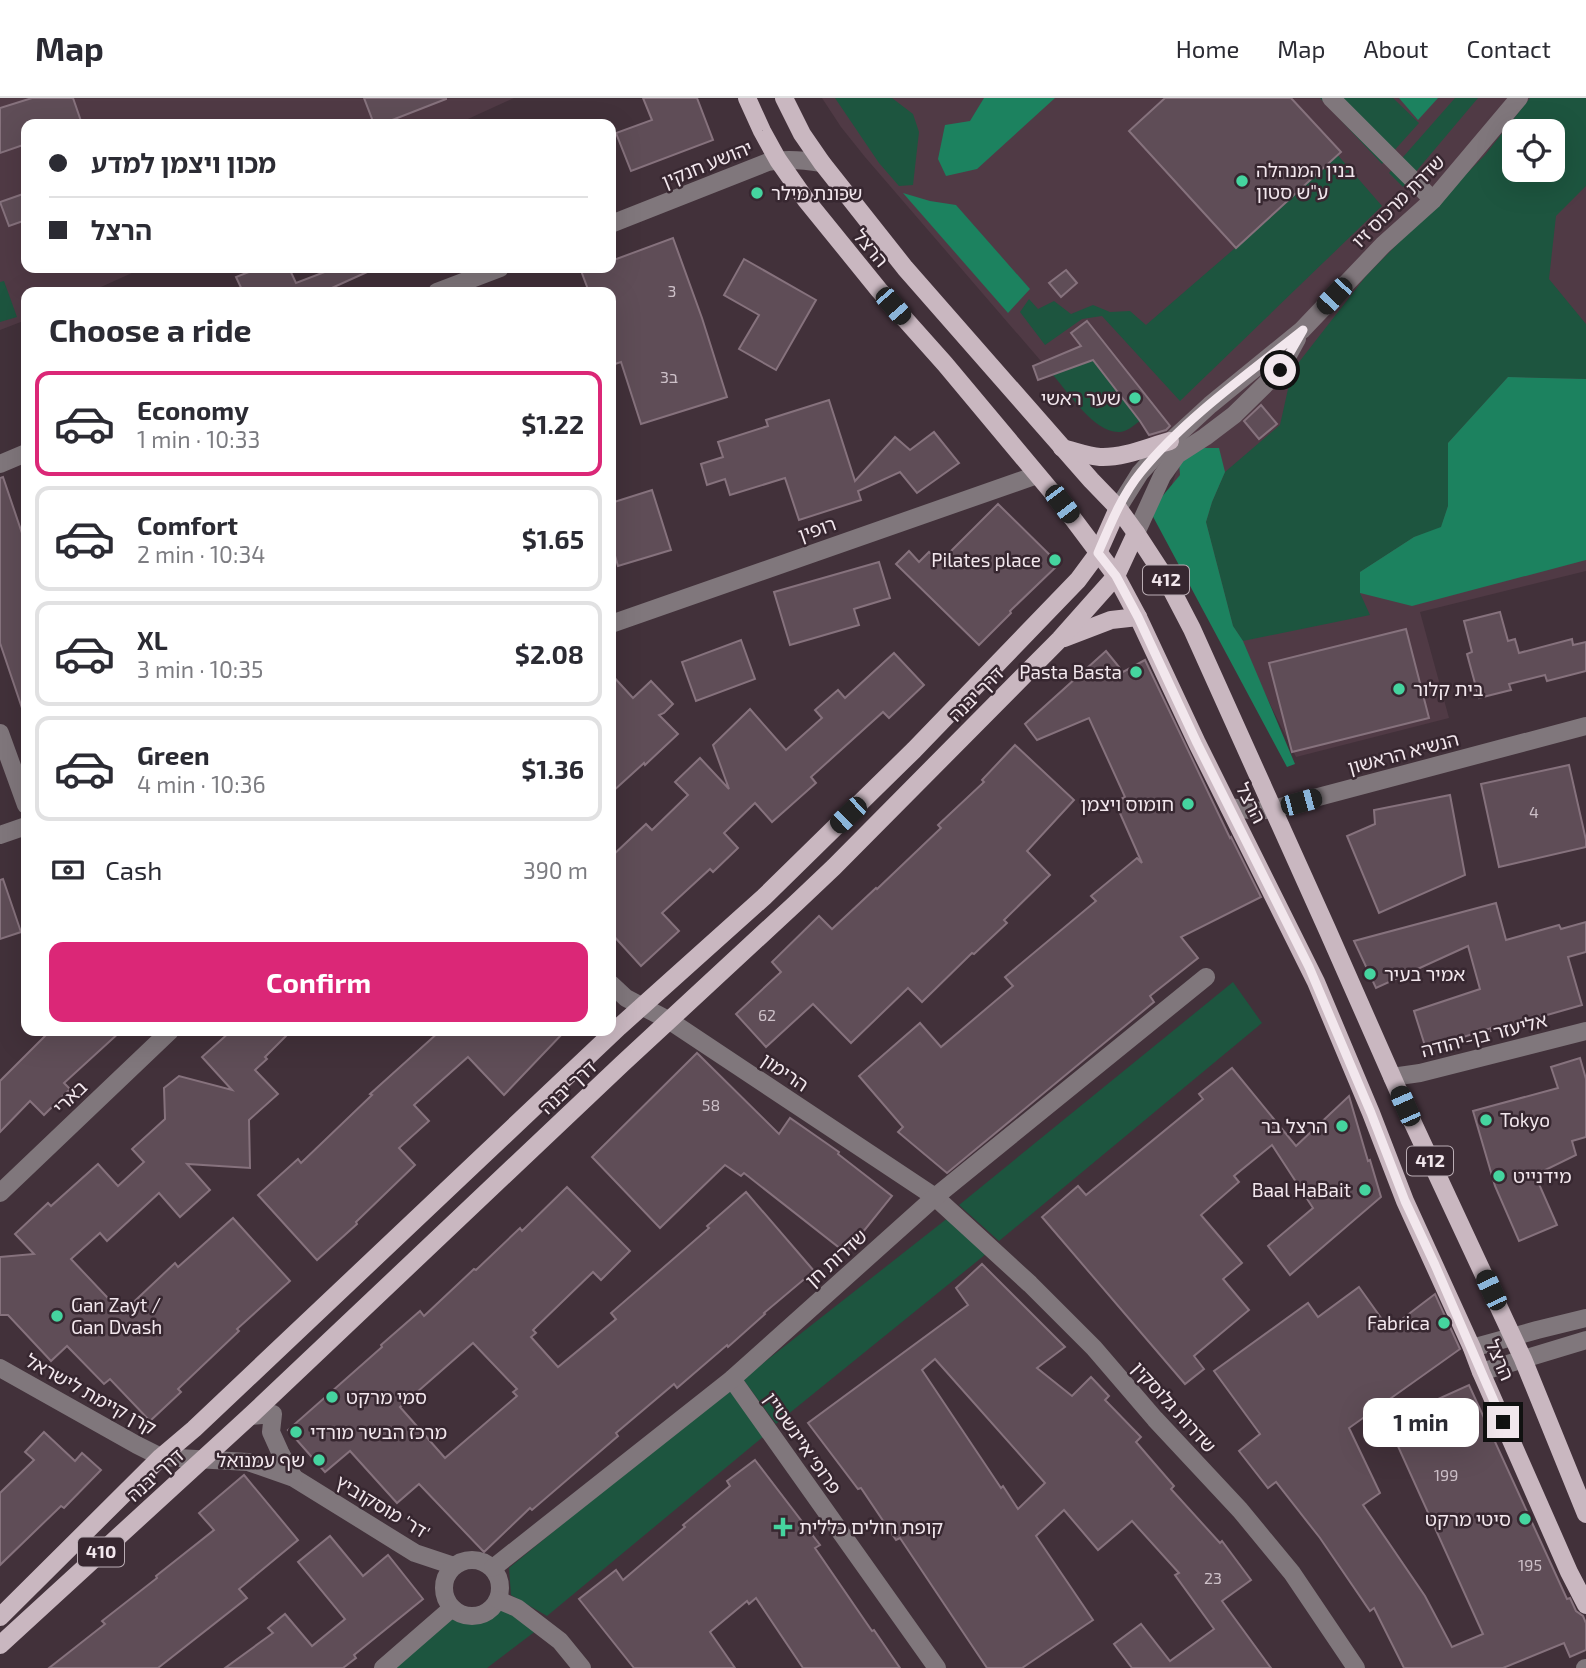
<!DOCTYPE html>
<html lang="en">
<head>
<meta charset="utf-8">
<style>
  body { margin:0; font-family:"Exo 2","Noto Sans Hebrew",sans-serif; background:#f7f7f7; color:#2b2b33; height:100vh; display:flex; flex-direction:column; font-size:26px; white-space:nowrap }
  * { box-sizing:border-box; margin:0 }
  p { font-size:23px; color:#7c7c81 }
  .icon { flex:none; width:38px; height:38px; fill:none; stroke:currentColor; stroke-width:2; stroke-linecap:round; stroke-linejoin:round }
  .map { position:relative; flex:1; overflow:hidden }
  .sheet { position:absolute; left:21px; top:189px; width:595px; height:749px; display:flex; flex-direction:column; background:#fff; border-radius:14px; box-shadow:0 7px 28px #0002 }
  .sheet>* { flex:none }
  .hud { position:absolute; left:21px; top:21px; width:595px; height:154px; border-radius:14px; box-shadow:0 7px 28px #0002; display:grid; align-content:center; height:154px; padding:0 28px; background:#fff }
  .tools { position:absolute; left:1502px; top:21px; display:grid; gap:14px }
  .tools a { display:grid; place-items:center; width:63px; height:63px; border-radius:14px; background:#fff; box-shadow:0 7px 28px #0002; font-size:35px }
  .end { position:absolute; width:32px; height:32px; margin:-16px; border:9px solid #f2e7ed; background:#111; box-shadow:0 0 0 4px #111 }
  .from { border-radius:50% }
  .bubble { position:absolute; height:49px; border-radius:14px; background:#fff; box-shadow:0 7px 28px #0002; font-size:23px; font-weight:700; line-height:49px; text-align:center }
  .car { position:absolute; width:21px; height:42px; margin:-21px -10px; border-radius:9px; box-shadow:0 0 5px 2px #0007; background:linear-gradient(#222 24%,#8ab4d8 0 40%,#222 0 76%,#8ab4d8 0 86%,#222 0) }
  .hud b { display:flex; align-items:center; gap:24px; height:66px; font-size:26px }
  .hud b+b { border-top:2px solid #e1e1e2 }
  .hud i { width:18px; height:18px; background:#2b2b33 }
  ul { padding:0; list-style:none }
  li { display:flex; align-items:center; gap:21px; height:105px; margin:0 14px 10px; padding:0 14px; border:4px solid #e1e1e2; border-radius:14px }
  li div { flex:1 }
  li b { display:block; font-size:26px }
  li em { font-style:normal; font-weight:700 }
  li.selected { border-color:#db2777 }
  li>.icon { width:63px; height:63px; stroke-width:1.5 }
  h2 { padding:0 28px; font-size:32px; line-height:84px }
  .pay { display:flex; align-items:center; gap:18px; height:77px; padding:0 28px; font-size:26px }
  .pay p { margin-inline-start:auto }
  .primary-button { display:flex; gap:14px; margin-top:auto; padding:14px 28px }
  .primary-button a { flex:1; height:80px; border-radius:14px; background:#db2777; color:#fff; font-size:28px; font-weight:700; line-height:80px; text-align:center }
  header { display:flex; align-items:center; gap:42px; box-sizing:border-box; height:98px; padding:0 35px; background:#fff; border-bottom:2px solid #e1e1e2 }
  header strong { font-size:33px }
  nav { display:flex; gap:38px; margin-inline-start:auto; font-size:24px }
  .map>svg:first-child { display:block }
  .built { fill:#503a45; fill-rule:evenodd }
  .green { fill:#1d553f; fill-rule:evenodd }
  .forest { fill:#1c825f }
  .building { fill:#5f4d57; stroke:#86727d; stroke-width:2; fill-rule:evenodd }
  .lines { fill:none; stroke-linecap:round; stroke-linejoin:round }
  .minor { stroke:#80777c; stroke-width:18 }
  .major { stroke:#c9b7c0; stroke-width:18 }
  .route { stroke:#f2e7ed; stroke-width:9 }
  .poi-dot { fill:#45d49f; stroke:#372730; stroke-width:2.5 }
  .labels { text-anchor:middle; stroke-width:5; stroke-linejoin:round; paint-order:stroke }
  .number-label { font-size:16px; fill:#cdc0c8 }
  .shield { fill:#372730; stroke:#baadb4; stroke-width:2 }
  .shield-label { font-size:18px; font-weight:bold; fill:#f2e7ed }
  .street-label { font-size:19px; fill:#f2e7ed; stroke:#372730 }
  .poi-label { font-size:19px; fill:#f2e7ed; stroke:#372730; text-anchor:start }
</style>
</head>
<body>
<header>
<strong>Map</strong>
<nav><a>Home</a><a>Map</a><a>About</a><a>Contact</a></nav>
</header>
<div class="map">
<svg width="1586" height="1570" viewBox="0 0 1586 1570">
  <rect width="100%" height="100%" fill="#42313a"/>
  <g class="built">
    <path d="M0 0H514L457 26H26V170H143L90 194H26V222L0 232Z"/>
    <path d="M822 0H1586V473L1420 514 1449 620 1296 659 1194 451 1165 406 1177 372 1159 354 1140 323 1093 263 1053 277 865 59 841 29ZM1514 33H1552V72H1514Z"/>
  </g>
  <g class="green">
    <path d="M835 0H892L913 16 919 34 913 87 899 88 879 65Z"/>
    <path d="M1320 0H1393L1419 25 1382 66Z"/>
    <path d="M1455 0H1478L1403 89 1389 75Z"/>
    <path d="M1530 0H1586V88L1556 118 1549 181 1586 226V281L1508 279 1448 345V408L1441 430 1414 439 1360 474V495L1370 517 1243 543 1233 528 1206 424 1212 404 1225 374 1280 327 1292 273 1366 178 1485 57ZM1514 33H1552V72H1514Z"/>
    <path d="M1335 54 1382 108 1180 303 1102 218 1082 221 1045 247 1020 214 1029 201 1038 211 1054 203 1071 216 1093 207 1110 214 1130 213 1146 227 1278 113Z"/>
    <path d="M4 183 17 219 0 224V184Z"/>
    <path d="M1093 262 1140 323C1134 327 1128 333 1120 334 1095 336 1068 294 1053 277Z"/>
    <path d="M1233 884 1262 925 999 1143 959 1107Z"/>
    <path d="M949 1119 986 1156 776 1326 743 1281Z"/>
    <path d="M729 1289 764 1338 547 1518 511 1497 509 1470Z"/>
    <path d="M502 1510 537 1532 487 1570H390L446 1520 470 1526 487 1521Z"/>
  </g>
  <g class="forest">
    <path d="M984 0H1055L977 71 946 78 938 61 945 27 970 23Z"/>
    <path d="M1399 0H1438L1418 22Z"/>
    <path d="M903 95 930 103 956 107 1030 191 1008 215Z"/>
    <path d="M1508 279 1586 281V462L1412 508 1360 495V474L1414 439 1441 429 1448 408V345Z"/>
    <path d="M1195 350H1219L1225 374 1212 404 1206 424 1233 528 1243 543 1295 666 1287 669 1150 413 1180 377 1179 364Z"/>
  </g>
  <g class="building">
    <path d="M32 0H73L82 26H26V46L0 55V10Z"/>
    <path d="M364 0H446V1L382 26H374Z"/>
    <path d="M643 0H697L713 42 631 73 616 35 652 22Z"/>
    <path d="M1165 0H1291L1341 54 1236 150 1129 33Z"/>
    <path d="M26 95V122L9 128 0 104Z"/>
    <path d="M673 140 702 220 727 299 641 326 621 264 615 266 611 255V194H589L580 170H611V163Z"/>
    <path d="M744 161 816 202 776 272 739 251 759 217 724 197Z"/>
    <path d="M259 170H289L296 185 335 170H376L323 194H243L236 179Z"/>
    <path d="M1066 172 1077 185 1061 199 1049 185Z"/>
    <path d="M1087 223 1170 328 1166 332 1149 337 1140 323 1093 262 1038 282 1033 268 1081 248 1071 235Z"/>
    <path d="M829 302 855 383 895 339 910 352 934 334 959 365 917 395 900 374 858 393 861 402 799 422 785 380 730 397 725 381 707 387 701 366 723 359 718 344 768 328 766 322Z"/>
    <path d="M1261 307 1277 326 1259 341 1244 323Z"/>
    <path d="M3 379 26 447V613H23L0 545V380Z"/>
    <path d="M652 392 671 452 618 468 611 444V405Z"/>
    <path d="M998 406 1059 466 1010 513 1011 515 979 547 896 466 909 453 919 464 929 454 940 464Z"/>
    <path d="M879 464 890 500 854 511 859 527 790 547 774 494Z"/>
    <path d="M1500 514 1508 543 1515 541 1519 555 1572 541 1573 547 1586 544V573L1547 583 1545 577 1509 586 1511 592 1479 600 1467 556 1472 554 1464 523Z"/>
    <path d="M1406 531 1429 620 1292 654 1269 565Z"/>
    <path d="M741 542 755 581 696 603 682 564Z"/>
    <path d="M1106 553 1123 574 1145 562 1230 740 1231 739 1261 799 1181 839 1198 860 1150 898 1154 904 947 1075 898 1034 903 1029 859 978 920 925 941 949 1013 888 1005 879 1096 803 1091 798 1137 760 1142 765 1115 704 1125 699 1089 620 1037 642 1025 626Z"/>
    <path d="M894 555 924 587 889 620 883 614 811 679 816 685 772 724 755 705 724 735 738 750 713 774 710 771 662 815 679 833 641 868 611 835V759L646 726 652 732 688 697 675 684 700 660 729 691 713 647 750 611 786 652 822 620 815 612 838 592 845 600Z"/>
    <path d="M611 576 633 600 651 583 673 606 664 615 659 617 678 636 645 667 644 665 611 695Z"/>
    <path d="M1015 647 1074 702 1027 753 1050 777 1004 822 1007 825 974 856 972 855 922 904 908 890 851 945 813 906 766 949 736 916 781 874 772 864 819 818 832 831 876 790 877 791 941 730 938 727 984 684 982 682Z"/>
    <path d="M1569 667 1586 742V749L1499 769 1481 686Z"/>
    <path d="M1450 697 1465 777 1379 815 1347 738 1375 726 1374 712Z"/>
    <path d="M3 781 21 834 0 841V782Z"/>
    <path d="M1496 805 1506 842 1559 827 1561 831 1586 824V854L1568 859 1582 907 1491 933V930L1426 951 1414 913 1480 891 1468 848 1376 890 1354 843Z"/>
    <path d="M50 933H121L64 985 70 991 44 1017 30 1003 0 1034V983Z"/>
    <path d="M231 933H291L265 959 267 961 255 972 278 996 249 1022 250 1070 187 1066 210 1092 180 1119 159 1095 107 1143 100 1135 71 1161 122 1215 175 1165 178 1169 233 1120 290 1183 237 1231 239 1233 178 1291 181 1294 150 1323 110 1281 104 1286 67 1248 51 1263 8 1217H0V1159L34 1156 15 1136 48 1105 51 1108 98 1066 118 1088 144 1064 132 1051 165 1021 164 990 179 978 232 992 202 959Z"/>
    <path d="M440 933H565L504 997 468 959 414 1007 429 1023 399 1050 415 1067 356 1124 357 1126 317 1162 258 1097 298 1061 301 1065 372 997 370 996Z"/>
    <path d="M697 955 779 1036 790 1020 839 1054 838 1056 892 1098 846 1155 744 1075 741 1078 725 1067 660 1130 592 1059Z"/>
    <path d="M1580 960 1586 981V1039L1572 1043 1576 1057 1535 1077 1557 1127 1519 1143 1495 1088 1473 1013 1558 990 1551 969Z"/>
    <path d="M1232 970 1296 1048 1349 998 1368 1063 1370 1062 1381 1099 1290 1177 1268 1148 1313 1110 1272 1047 1234 1078 1239 1084 1201 1117 1242 1165 1223 1181 1249 1212 1194 1258 1204 1271 1185 1286 1042 1119 1078 1088 1086 1097 1203 1001 1199 996Z"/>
    <path d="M567 1089 630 1153 601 1182 593 1174 533 1232 536 1235 531 1239 558 1269 616 1221 611 1215 709 1130 707 1128 746 1094 814 1173 764 1215 765 1216 728 1249 727 1247 677 1290 674 1286 616 1335 618 1338 532 1412 530 1410 484 1454 419 1386 397 1405 350 1353 325 1374 288 1332 382 1249 381 1247 420 1213 424 1218 474 1171 476 1172 520 1130 522 1133ZM473 1245 517 1291 513 1294 517 1298 445 1360 400 1309Z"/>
    <path d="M982 1166 1065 1249 1037 1270 1072 1298 1091 1279 1109 1298 1105 1302 1141 1339 1136 1344 1174 1388 1171 1391 1220 1445 1222 1443 1251 1482 1222 1503 1271 1570H1132L1114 1546 1141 1526 1170 1563 1214 1531 1175 1477 1179 1475 1132 1423 1098 1452 1064 1412 1036 1438 1093 1522 1022 1570H987L900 1440 896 1442 861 1390 858 1391 808 1325 968 1207 956 1190ZM935 1261 1045 1385 1018 1411 1003 1388 1001 1390 922 1272Z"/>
    <path d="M1359 1189 1389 1231 1435 1196 1460 1251 1349 1330 1380 1395 1363 1407 1425 1498 1452 1549 1483 1536 1387 1324 1469 1287 1567 1501 1570 1500 1576 1513 1583 1518 1586 1525V1552L1570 1559 1564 1545 1503 1570H1404L1374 1510 1370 1513 1320 1440 1276 1384 1268 1390 1239 1353 1260 1336 1214 1273 1308 1205 1318 1219Z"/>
    <path d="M44 1334 75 1363 82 1355 101 1372 64 1410 61 1408 0 1467V1395L34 1362 25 1354Z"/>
    <path d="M755 1362 820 1447 815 1450 872 1533 874 1532 900 1570H803L756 1500 749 1506 747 1503 710 1534 735 1570H634L579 1501 616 1472 623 1482 685 1429 683 1427 730 1388 727 1383Z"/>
    <path d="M244 1377 298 1442 239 1491 247 1500 158 1570H49L105 1526 102 1523 157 1480 156 1478 214 1432 199 1415Z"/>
    <path d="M330 1438 363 1478 388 1457 423 1501 354 1557 356 1560 343 1570H225L273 1535 268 1530 285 1516 312 1548 345 1521 298 1464Z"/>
  </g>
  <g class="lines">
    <g class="minor">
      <path d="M1331 0 1433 102"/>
      <path d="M611 126 768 64C786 60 804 62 822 65"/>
      <path d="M437 194 500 170"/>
      <path d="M0 366 26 355"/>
      <path d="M1118 410 1140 375 1159 354 1210 307 1302 232 1383 147 1433 102 1519 0"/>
      <path d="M1136 435 1162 378 1177 357 1205 339 1234 317 1280 272 1297 241"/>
      <path d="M611 526 1037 377"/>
      <path d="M0 635 26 707"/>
      <path d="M1229 709 1257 713 1273 711 1586 628"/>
      <path d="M0 737 26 728"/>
      <path d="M611 886 626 900 670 923 935 1099 1030 1186 1094 1250 1155 1321 1240 1412 1292 1475 1356 1570"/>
      <path d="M1392 979 1420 975 1586 933"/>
      <path d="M0 1095 170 933"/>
      <path d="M1472 1250 1537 1232 1586 1220"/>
      <path d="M0 1270 137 1347 161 1359 248 1364 294 1380 415 1455 454 1468"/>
      <path d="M1481 1274 1586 1242"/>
      <path d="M732 1281 937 1570"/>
      <path d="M250 1318 273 1316 271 1334 280 1354 294 1380"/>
      <circle cx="472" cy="1490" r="28"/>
      <path d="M493 1470 732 1281 935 1099 1206 879"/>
      <path d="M498 1502 517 1510 560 1543 582 1570"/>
      <path d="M383 1570 452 1510"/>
      <path d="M1585 1570H1586"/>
    </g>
    <g class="major">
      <path d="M747 0 762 33 778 62 806 102 879 192 945 266 1062 406 1116 478 1138 519 1197 645 1316 884 1371 1015 1405 1103 1472 1250 1481 1274 1569 1474 1586 1507"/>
      <path d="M784 0 802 36 822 65 905 170 1091 382 1118 410 1136 435 1166 481 1192 531 1327 831 1405 1008 1523 1261 1586 1416"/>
      <path d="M1062 350C1075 353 1087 358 1100 359 1124 360 1148 349 1170 343"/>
      <path d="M1064 540 1111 522 1138 519"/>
      <path d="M0 1519 161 1359 194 1331 619 929 764 799 914 652 1078 482 1098 455 1118 410"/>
      <path d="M0 1547 250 1318 622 966 796 805 834 769 1060 541 1116 478 1136 435"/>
    </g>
  </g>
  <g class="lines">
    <path class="route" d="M1280 272 1303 232C1249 275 1184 321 1141 374 1122 397 1110 427 1098 455L1116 478 1138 519 1197 645 1309 869 1371 1015 1405 1103 1435 1167 1503 1324"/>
  </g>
  <g class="poi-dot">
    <circle cx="1242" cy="83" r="7"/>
    <circle cx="757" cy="95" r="7"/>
    <circle cx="1135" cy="300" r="7"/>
    <circle cx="1055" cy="462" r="7"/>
    <circle cx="1136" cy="574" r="7"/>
    <circle cx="1399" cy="591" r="7"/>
    <circle cx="1188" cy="706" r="7"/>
    <circle cx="1370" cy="876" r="7"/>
    <circle cx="1486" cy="1022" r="7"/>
    <circle cx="1342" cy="1028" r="7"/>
    <circle cx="1499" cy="1078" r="7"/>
    <circle cx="1365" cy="1092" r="7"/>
    <circle cx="57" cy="1218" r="7"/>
    <circle cx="1444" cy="1225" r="7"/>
    <circle cx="332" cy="1299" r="7"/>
    <circle cx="296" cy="1334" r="7"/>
    <circle cx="319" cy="1362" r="7"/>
    <circle cx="1525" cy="1421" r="7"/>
    <path d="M779.5 1418.5h7v7h7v7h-7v7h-7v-7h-7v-7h7z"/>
  </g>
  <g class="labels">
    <g class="number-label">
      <text x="672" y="199">3</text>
      <text x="669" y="285">3ב</text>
      <text x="1534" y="720">4</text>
      <text x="767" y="923">62</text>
      <text x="711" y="1013">58</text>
      <text x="1446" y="1383">199</text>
      <text x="1530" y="1473">195</text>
      <text x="1213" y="1486">23</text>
    </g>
    <g class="shield">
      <rect x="1143" y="467.5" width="46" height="29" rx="5"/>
      <rect x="1407" y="1048.5" width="46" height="29" rx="5"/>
      <rect x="78" y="1439.5" width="46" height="29" rx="5"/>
    </g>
    <g class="shield-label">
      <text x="1166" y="488">412</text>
      <text x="1430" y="1069">412</text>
      <text x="101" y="1460">410</text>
    </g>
    <g class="street-label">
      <text transform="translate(707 66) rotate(-22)" y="7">יהושע חנקין</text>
      <text transform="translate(1398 103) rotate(-45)" y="7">שדרת מרכוס זיו</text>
      <text transform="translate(871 150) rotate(50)" y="7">הרצל</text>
      <text transform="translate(817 431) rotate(-19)" y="7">רופין</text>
      <text transform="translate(976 596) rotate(-45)" y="7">דרך יבנה</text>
      <text transform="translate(1403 655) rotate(-15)" y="7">הנשיא הראשון</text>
      <text transform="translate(1251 705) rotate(63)" y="7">הרצל</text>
      <text transform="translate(1484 937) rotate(-14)" y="7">אליעזר בן-יהודה</text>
      <text transform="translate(785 974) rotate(34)" y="7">הרימון</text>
      <text transform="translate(568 989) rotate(-43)" y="7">דרך יבנה</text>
      <text transform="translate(70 999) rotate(-44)" y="7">בארי</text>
      <text transform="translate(836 1160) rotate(-42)" y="7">שדרות חן</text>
      <text transform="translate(1500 1262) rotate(67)" y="7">הרצל</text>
      <text transform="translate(91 1296) rotate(29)" y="7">קרן קיימת לישראל</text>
      <text transform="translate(1174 1309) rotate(48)" y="7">שדרות גלוסקין</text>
      <text transform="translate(803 1345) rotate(55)" y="7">פרופ׳ איינשטיין</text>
      <text transform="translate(155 1377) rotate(-42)" y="7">דרך יבנה</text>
      <text transform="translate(383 1409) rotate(31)" y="7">דר' מוסקוביץ'</text>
    </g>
    <g class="poi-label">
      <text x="1256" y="79">בנין המנהלה<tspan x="1256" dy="22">ע"ש סטון</tspan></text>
      <text x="771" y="102">שכונת מילר</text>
      <text x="1121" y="307" text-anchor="end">שער ראשי</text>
      <text x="1041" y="469" text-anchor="end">Pilates place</text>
      <text x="1122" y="581" text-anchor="end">Pasta Basta</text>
      <text x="1413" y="598">בית קלור</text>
      <text x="1174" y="713" text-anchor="end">חומוס ויצמן</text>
      <text x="1384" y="883">אמיר בעיר</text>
      <text x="1500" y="1029">Tokyo</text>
      <text x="1328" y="1035" text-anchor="end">הרצל בר</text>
      <text x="1513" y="1085">מידנייט</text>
      <text x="1351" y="1099" text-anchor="end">Baal HaBait</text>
      <text x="71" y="1214">Gan Zayt /<tspan x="71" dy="22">Gan Dvash</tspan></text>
      <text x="1430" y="1232" text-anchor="end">Fabrica</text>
      <text x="346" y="1306">סמי מרקט</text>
      <text x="310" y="1341">מרכז הבשר מורדי</text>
      <text x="305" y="1369" text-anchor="end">שף עמנואל</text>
      <text x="1511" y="1428" text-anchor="end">סיטי מרקט</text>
      <text x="799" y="1436">קופת חולים כללית</text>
    </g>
  </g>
</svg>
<div class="tools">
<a><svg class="icon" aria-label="locate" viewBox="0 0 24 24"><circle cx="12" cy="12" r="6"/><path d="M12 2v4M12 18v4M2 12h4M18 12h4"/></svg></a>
</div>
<i class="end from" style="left:1280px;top:272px"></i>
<i class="end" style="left:1503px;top:1324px"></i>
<div class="bubble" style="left:1363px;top:1300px;width:116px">1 min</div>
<i class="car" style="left:1334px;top:198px;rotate:223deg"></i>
<i class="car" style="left:893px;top:208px;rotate:139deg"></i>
<i class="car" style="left:1062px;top:406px;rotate:143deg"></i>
<i class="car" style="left:1301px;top:704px;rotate:75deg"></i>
<i class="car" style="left:848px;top:717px;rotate:226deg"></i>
<i class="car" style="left:1405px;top:1008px;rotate:336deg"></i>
<i class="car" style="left:1491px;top:1192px;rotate:335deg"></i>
<div class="hud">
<b><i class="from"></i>מכון ויצמן למדע</b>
<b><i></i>הרצל</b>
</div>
<section class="sheet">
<h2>Choose a ride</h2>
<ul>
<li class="selected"><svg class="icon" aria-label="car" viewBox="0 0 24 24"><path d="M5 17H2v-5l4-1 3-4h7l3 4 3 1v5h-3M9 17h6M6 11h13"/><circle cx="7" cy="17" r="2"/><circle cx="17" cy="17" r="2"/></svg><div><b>Economy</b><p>1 min · 10:33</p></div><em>$1.22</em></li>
<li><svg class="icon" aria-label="car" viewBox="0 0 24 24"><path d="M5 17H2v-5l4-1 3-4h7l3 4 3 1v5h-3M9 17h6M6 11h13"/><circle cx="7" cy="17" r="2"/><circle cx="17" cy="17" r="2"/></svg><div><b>Comfort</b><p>2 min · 10:34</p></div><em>$1.65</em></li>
<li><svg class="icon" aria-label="car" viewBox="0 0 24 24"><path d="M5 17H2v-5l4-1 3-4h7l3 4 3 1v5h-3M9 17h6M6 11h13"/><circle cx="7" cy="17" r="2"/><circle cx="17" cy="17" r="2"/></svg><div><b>XL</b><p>3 min · 10:35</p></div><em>$2.08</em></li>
<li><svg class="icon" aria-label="car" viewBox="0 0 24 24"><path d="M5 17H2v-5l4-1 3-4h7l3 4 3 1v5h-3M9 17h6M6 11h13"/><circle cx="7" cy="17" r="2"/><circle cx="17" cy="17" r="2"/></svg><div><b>Green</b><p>4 min · 10:36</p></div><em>$1.36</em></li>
</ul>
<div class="pay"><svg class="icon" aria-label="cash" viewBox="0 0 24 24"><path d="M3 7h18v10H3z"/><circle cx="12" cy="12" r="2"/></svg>Cash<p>390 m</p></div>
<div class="primary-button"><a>Confirm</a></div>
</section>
</div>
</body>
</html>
